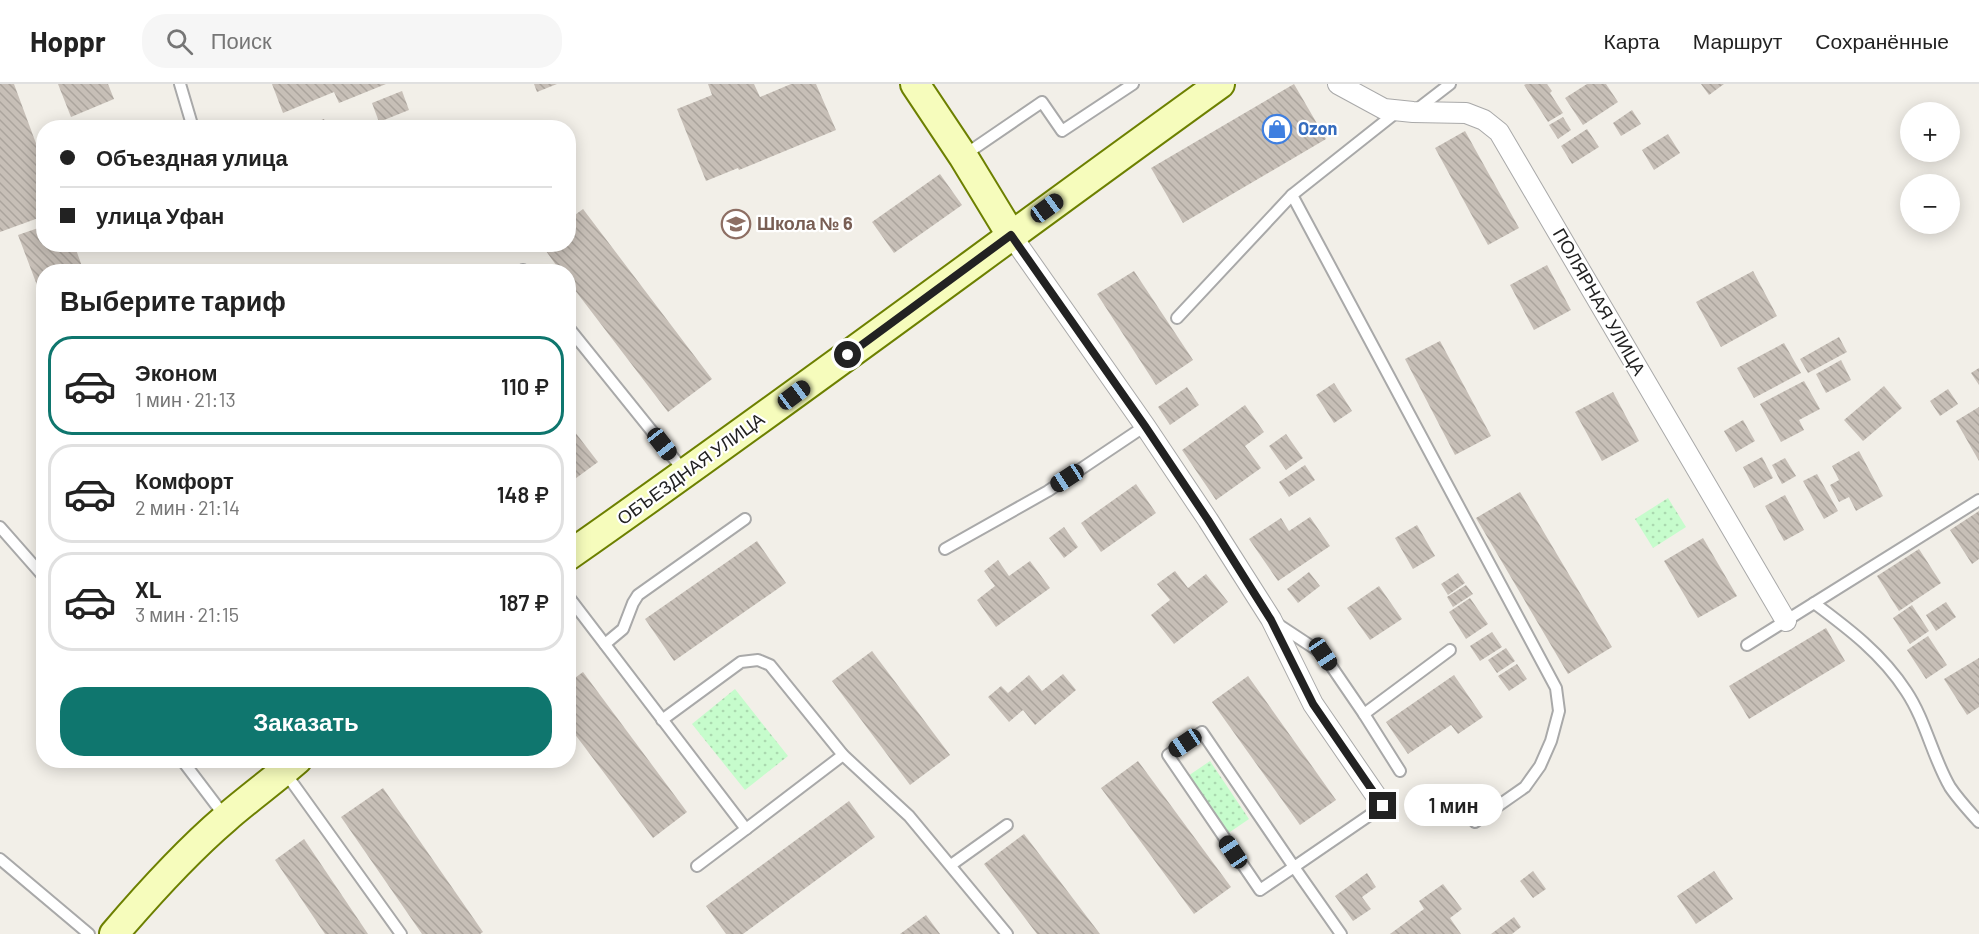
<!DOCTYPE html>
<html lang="ru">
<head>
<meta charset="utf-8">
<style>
  body { margin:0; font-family:Barlow,sans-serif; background:#f6f6f6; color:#222; height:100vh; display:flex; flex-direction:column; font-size:22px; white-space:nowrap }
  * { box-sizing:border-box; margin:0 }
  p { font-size:20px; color:#767676 }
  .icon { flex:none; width:33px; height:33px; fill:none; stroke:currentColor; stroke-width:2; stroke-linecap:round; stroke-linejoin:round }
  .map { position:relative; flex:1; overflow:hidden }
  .drawer { position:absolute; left:36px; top:180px; width:540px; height:504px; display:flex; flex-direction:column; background:#fff; border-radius:24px; box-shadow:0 3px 15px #0003 }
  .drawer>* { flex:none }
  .top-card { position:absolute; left:36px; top:36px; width:540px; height:132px; border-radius:24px; box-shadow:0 3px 15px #0003; display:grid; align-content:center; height:132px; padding:0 24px; background:#fff }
  .controls { position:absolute; left:1900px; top:18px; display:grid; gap:12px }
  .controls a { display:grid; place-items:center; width:60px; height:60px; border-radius:50%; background:#fff; box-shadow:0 3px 15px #0003; font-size:30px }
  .end { position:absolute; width:27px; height:27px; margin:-14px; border:8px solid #222; background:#fff; box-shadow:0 0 0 3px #fff }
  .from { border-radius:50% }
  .bubble { position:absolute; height:42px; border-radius:21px; background:#fff; box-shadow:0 3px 15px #0003; font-size:20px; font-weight:600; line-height:42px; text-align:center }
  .car { position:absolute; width:18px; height:36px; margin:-18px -9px; border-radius:8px; box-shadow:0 0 4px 2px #0007; background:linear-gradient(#222 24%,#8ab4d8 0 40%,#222 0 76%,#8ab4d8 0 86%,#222 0) }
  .top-card b { display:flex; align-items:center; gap:21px; height:57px; font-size:22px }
  .top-card b+b { border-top:2px solid #e0e0e0 }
  .top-card i { width:15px; height:15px; background:#222 }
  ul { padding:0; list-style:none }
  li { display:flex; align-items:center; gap:18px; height:99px; margin:0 12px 9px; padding:0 12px; border:3px solid #e0e0e0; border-radius:24px }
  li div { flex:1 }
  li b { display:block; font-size:22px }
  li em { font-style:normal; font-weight:600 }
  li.active { border-color:#0f766e }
  li>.icon { width:54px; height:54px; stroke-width:1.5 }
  h2 { padding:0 24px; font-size:27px; line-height:72px }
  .primary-button { display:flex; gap:12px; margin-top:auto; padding:12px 24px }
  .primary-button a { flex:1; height:69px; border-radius:24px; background:#0f766e; color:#fff; font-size:24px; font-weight:600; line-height:69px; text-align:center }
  header { display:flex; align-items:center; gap:36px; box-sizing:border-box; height:84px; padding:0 30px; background:#fff; border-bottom:2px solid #e0e0e0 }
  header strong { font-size:28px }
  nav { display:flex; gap:33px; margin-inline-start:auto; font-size:21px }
  .search { width:420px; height:54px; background:#f6f6f6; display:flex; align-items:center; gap:15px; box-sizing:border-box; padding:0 21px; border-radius:24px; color:#767676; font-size:22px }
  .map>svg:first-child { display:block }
  .park { fill:url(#park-dots) }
  .building { fill:url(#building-back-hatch) }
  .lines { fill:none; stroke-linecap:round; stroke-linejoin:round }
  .lane-casing { stroke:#a9a9a9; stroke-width:14 }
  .street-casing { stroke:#a9a9a9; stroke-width:22 }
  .secondary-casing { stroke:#6d8001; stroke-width:32 }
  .lane { stroke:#fff; stroke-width:10 }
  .street { stroke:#fff; stroke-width:20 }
  .secondary { stroke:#f6fcbc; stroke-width:28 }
  .route { stroke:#222; stroke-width:8 }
  .labels { text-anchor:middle; stroke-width:4.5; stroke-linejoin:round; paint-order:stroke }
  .shop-label { font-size:18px; font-weight:bold; fill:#366cbe; stroke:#fff; text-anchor:start }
  .education-label { font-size:18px; font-weight:bold; fill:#785e54; stroke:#fff; text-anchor:start }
  .street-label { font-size:18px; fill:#222; stroke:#fff }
</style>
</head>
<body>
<header>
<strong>Hoppr</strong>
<div class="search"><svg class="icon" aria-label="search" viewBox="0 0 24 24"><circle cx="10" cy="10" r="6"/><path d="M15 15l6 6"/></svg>Поиск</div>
<nav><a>Карта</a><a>Маршрут</a><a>Сохранённые</a></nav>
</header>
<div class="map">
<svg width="1979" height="850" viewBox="0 0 1979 850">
  <defs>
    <pattern id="park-dots" width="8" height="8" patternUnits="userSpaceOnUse" patternTransform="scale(1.5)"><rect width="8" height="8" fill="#c6fccc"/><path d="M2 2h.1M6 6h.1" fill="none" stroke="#aad8af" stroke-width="1.8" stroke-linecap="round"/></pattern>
    <pattern id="building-back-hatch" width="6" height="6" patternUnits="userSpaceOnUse" patternTransform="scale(1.5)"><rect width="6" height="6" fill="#c7bfb7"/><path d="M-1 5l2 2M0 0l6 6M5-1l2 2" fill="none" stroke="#aba49d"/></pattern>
  </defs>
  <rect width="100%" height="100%" fill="#f2efe8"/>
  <g class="park">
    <path d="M1668 414 1686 443 1653 464 1635 435Z"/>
    <path d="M735 605 788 672 745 706 692 640Z"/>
    <path d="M1210 677 1249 735 1227 750 1188 692Z"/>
  </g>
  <g class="building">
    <path d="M0 0H14L44 81V132L0 148Z"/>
    <path d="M58 0H108L114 15 71 33Z"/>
    <path d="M272 0H386L339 19 334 8 283 29Z"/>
    <path d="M534 0H557L537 8Z"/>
    <path d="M708 0H754L760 13 791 0H816L836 46 739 86 738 84 706 97 677 25 712 11Z"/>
    <path d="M1294 0 1326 55 1183 139 1151 84Z"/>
    <path d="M1526 0H1547L1552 7 1550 9 1563 29 1548 38 1524 1Z"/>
    <path d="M1587 0H1606L1618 18 1583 41 1565 14Z"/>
    <path d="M1701 0H1724L1709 11Z"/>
    <path d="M402 7 409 26 379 38 372 19Z"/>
    <path d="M1632 26 1641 40 1621 52 1613 39Z"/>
    <path d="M1563 33 1571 46 1558 55 1549 41Z"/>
    <path d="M324 35 328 44H303V43Z"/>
    <path d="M1587 45 1599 63 1572 80 1561 62Z"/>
    <path d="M1465 47 1519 144 1488 161 1435 64Z"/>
    <path d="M1668 50 1680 69 1654 86 1642 66Z"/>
    <path d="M940 90 962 121 894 169 872 138Z"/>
    <path d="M583 125 712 295 668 328 568 197V188H561L541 160H568V136Z"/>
    <path d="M44 142V160H74L84 188H44L43 217 18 151Z"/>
    <path d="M343 160H361V161L346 167Z"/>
    <path d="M1547 181 1571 226 1534 246 1510 201Z"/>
    <path d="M1134 187 1193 276 1156 301 1097 210Z"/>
    <path d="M1753 187 1777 232 1721 263 1696 218Z"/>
    <path d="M1839 253 1847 268 1808 289 1800 275Z"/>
    <path d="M1440 257 1491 352 1455 371 1405 275Z"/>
    <path d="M1784 259 1801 289 1754 314 1737 284Z"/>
    <path d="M1841 276 1851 296 1826 309 1816 290Z"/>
    <path d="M1979 284V301L1971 289Z"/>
    <path d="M1804 297 1820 325 1799 336 1804 346 1781 358 1760 320Z"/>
    <path d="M1334 299 1352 327 1334 339 1316 311Z"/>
    <path d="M1884 302 1902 324 1863 357 1844 336Z"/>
    <path d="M1187 303 1199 321 1170 341 1158 323Z"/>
    <path d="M1948 305 1958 320 1940 332 1930 317Z"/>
    <path d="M1613 308 1639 357 1602 377 1575 328Z"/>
    <path d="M1245 321 1264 348 1245 362 1261 384 1216 416 1182 366Z"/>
    <path d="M1979 323V377L1956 337Z"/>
    <path d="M1743 336 1755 357 1736 368 1724 347Z"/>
    <path d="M568 339 598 378 568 400Z"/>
    <path d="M1286 350 1303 374 1286 386 1269 362Z"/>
    <path d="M1859 367 1883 412 1856 427 1849 413 1839 418 1830 401 1839 396 1832 382Z"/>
    <path d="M1762 373 1773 394 1754 404 1743 383Z"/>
    <path d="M1785 374 1796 392 1782 400 1772 381Z"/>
    <path d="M1305 381 1315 396 1289 413 1279 398Z"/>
    <path d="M1817 390 1838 427 1824 435 1803 397Z"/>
    <path d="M1136 400 1156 429 1101 468 1081 439Z"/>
    <path d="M1520 408 1612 563 1568 590 1476 434Z"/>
    <path d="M1785 411 1804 446 1784 457 1765 422Z"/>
    <path d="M1979 427V475L1972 480 1950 446Z"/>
    <path d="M1310 433 1330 462 1278 497 1249 455 1281 434 1289 447Z"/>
    <path d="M1417 441 1435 472 1413 485 1395 454Z"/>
    <path d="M1064 443 1078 463 1064 474 1049 454Z"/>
    <path d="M1703 454 1737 512 1698 534 1664 477Z"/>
    <path d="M757 457 786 499 674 577 645 535Z"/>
    <path d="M1919 465 1941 499 1899 527 1877 492Z"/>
    <path d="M998 476 1009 492 1030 477 1050 504 996 543 977 516 995 502 984 487Z"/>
    <path d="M1175 487 1188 504 1206 490 1228 518 1174 560 1151 531 1170 516 1157 500Z"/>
    <path d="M1309 488 1320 502 1298 519 1287 505Z"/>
    <path d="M1458 489 1465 499 1448 511 1441 500Z"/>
    <path d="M1466 501 1473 510 1453 523 1447 513Z"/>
    <path d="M1379 502 1402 535 1370 556 1347 524Z"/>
    <path d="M1470 514 1488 540 1466 555 1449 528Z"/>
    <path d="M1946 518 1956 533 1936 547 1926 531Z"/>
    <path d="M1912 521 1929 547 1910 560 1893 534Z"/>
    <path d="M1826 544 1845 577 1749 635 1729 602Z"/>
    <path d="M1492 548 1502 563 1480 577 1470 562Z"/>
    <path d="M1928 552 1947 581 1926 595 1907 566Z"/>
    <path d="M1506 564 1515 577 1497 589 1488 576Z"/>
    <path d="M872 567 950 671 910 701 832 597Z"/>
    <path d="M1979 574V623L1967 631 1944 595Z"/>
    <path d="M1517 580 1527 595 1509 607 1498 592Z"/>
    <path d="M583 588 687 728 653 754 568 641V599Z"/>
    <path d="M1063 590 1076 606 1035 641 1023 626 1009 638 988 613 1001 602 1008 609 1029 591 1042 607Z"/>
    <path d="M1454 591 1483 633 1458 650 1451 641 1408 670 1386 638Z"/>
    <path d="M1248 592 1336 716 1300 741 1212 618Z"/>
    <path d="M1138 677 1231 803 1194 830 1101 704Z"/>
    <path d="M383 704 483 848 480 850H422L341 733Z"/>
    <path d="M849 717 875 753 743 850H726L706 822Z"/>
    <path d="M1024 750 1100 850H1037L984 780Z"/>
    <path d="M304 755 368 850H325L275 776Z"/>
    <path d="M1533 787 1546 805 1533 814 1520 797Z"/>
    <path d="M1714 787 1733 815 1696 840 1677 812Z"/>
    <path d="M1367 789 1376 803 1362 813 1371 825 1353 837 1335 812Z"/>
    <path d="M1443 800 1462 825 1450 834 1461 850H1390L1424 825 1419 817Z"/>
    <path d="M926 831 940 850H900Z"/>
    <path d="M1514 833 1521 843 1512 850H1491Z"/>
  </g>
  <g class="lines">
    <g class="lane-casing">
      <g id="lane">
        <path d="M180 0 193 44"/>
        <path d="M1398 27 1292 111 1556 604 1559 627 1551 657 1540 682 1525 703 1475 738"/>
        <path d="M1415 27 1450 0"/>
        <path d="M963 72 1042 18 1062 47 1133 0"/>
        <path d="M523 186 525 188"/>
        <path d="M1177 234 1292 111"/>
        <path d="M568 243 684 387"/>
        <path d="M0 443 44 493"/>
        <path d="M945 465 1048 407 1145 342"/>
        <path d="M568 512 746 745 697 782"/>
        <path d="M1814 519C1849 545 1882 570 1906 607 1926 637 1932 672 1950 703 1958 715 1969 727 1979 738"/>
        <path d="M1276 539 1323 570 1364 630 1400 687"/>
        <path d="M605 560 623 545 633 519 638 511 745 435"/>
        <path d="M1747 561 1979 416"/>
        <path d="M1364 630 1450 566"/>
        <path d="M662 636 741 578 758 576 770 581 843 671 909 732 1007 850"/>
        <path d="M182 676 226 734"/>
        <path d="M284 687 401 850"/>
        <path d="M746 745 843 671"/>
        <path d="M0 775 89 850"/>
        <path d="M951 781 1007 741"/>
        <path d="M1341 850 1294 783 1260 806 1168 671 1202 648 1294 783 1383 722"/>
      </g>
    </g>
    <g class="street-casing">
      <g id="street">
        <path d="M1338 0 1384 25 1413 28 1466 29 1484 36 1499 48 1786 537"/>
        <path d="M1011 151 1145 342 1208 436 1271 535 1313 620 1383 722"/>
      </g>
    </g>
    <g class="secondary-casing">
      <g id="secondary">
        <path d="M915 0 963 72 1011 151"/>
        <path d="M568 472C788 318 1002 157 1220 0"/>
        <path d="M114 850C149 809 185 769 226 734 249 714 274 696 297 676"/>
      </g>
    </g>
    <use href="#lane" class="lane"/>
    <use href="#street" class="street"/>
    <use href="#secondary" class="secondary"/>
  </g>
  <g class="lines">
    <path class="route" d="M848 271 1011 151 1145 342 1208 436 1271 536 1313 620 1383 722"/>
  </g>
  <defs>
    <g id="shop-ring" transform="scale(1.5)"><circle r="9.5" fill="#fff" stroke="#3f7fe0" stroke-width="1.5"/><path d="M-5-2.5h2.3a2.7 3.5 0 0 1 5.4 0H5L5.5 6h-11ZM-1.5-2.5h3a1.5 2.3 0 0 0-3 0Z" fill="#3f7fe0"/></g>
    <g id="school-ring" transform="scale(1.5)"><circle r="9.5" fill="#fff" stroke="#8d6e63" stroke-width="1.5"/><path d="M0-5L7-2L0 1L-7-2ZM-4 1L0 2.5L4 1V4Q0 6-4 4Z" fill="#8d6e63"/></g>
  </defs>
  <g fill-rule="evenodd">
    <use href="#shop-ring" x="1277" y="45"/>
    <use href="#school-ring" x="736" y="140"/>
  </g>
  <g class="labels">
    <g class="shop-label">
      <text x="1298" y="51">Ozon</text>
    </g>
    <g class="education-label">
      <text x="757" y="146">Школа № 6</text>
    </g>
    <g class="street-label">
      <text transform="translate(1599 218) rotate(60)" y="6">ПОЛЯРНАЯ УЛИЦА</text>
      <text transform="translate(691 385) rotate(-36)" y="6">ОБЪЕЗДНАЯ УЛИЦА</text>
    </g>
  </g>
</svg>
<div class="controls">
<a>+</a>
<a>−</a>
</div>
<i class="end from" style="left:848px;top:271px"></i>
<i class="end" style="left:1383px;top:722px"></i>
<div class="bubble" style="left:1404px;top:700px;width:99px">1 мин</div>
<i class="car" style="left:1047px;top:124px;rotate:54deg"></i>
<i class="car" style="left:794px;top:311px;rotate:53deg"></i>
<i class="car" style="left:662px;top:360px;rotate:142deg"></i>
<i class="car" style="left:1067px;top:394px;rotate:237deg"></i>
<i class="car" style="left:1323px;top:570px;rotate:146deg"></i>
<i class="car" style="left:1185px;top:659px;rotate:236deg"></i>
<i class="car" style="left:1233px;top:768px;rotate:326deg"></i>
<div class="top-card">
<b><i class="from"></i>Объездная улица</b>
<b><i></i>улица Уфан</b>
</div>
<section class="drawer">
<h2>Выберите тариф</h2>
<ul>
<li class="active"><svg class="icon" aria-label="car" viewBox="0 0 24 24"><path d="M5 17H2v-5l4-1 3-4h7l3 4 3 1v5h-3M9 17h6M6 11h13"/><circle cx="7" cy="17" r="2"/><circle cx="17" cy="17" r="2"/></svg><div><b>Эконом</b><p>1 мин · 21:13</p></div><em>110 ₽</em></li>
<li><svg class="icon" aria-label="car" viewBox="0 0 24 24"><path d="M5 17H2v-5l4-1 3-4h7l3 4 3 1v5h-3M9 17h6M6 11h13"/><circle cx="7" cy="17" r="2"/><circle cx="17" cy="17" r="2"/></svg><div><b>Комфорт</b><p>2 мин · 21:14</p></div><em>148 ₽</em></li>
<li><svg class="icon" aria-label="car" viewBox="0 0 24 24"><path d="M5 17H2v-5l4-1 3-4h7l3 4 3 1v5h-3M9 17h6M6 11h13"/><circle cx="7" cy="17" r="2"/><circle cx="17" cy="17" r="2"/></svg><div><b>XL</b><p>3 мин · 21:15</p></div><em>187 ₽</em></li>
</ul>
<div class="primary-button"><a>Заказать</a></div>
</section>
</div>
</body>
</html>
